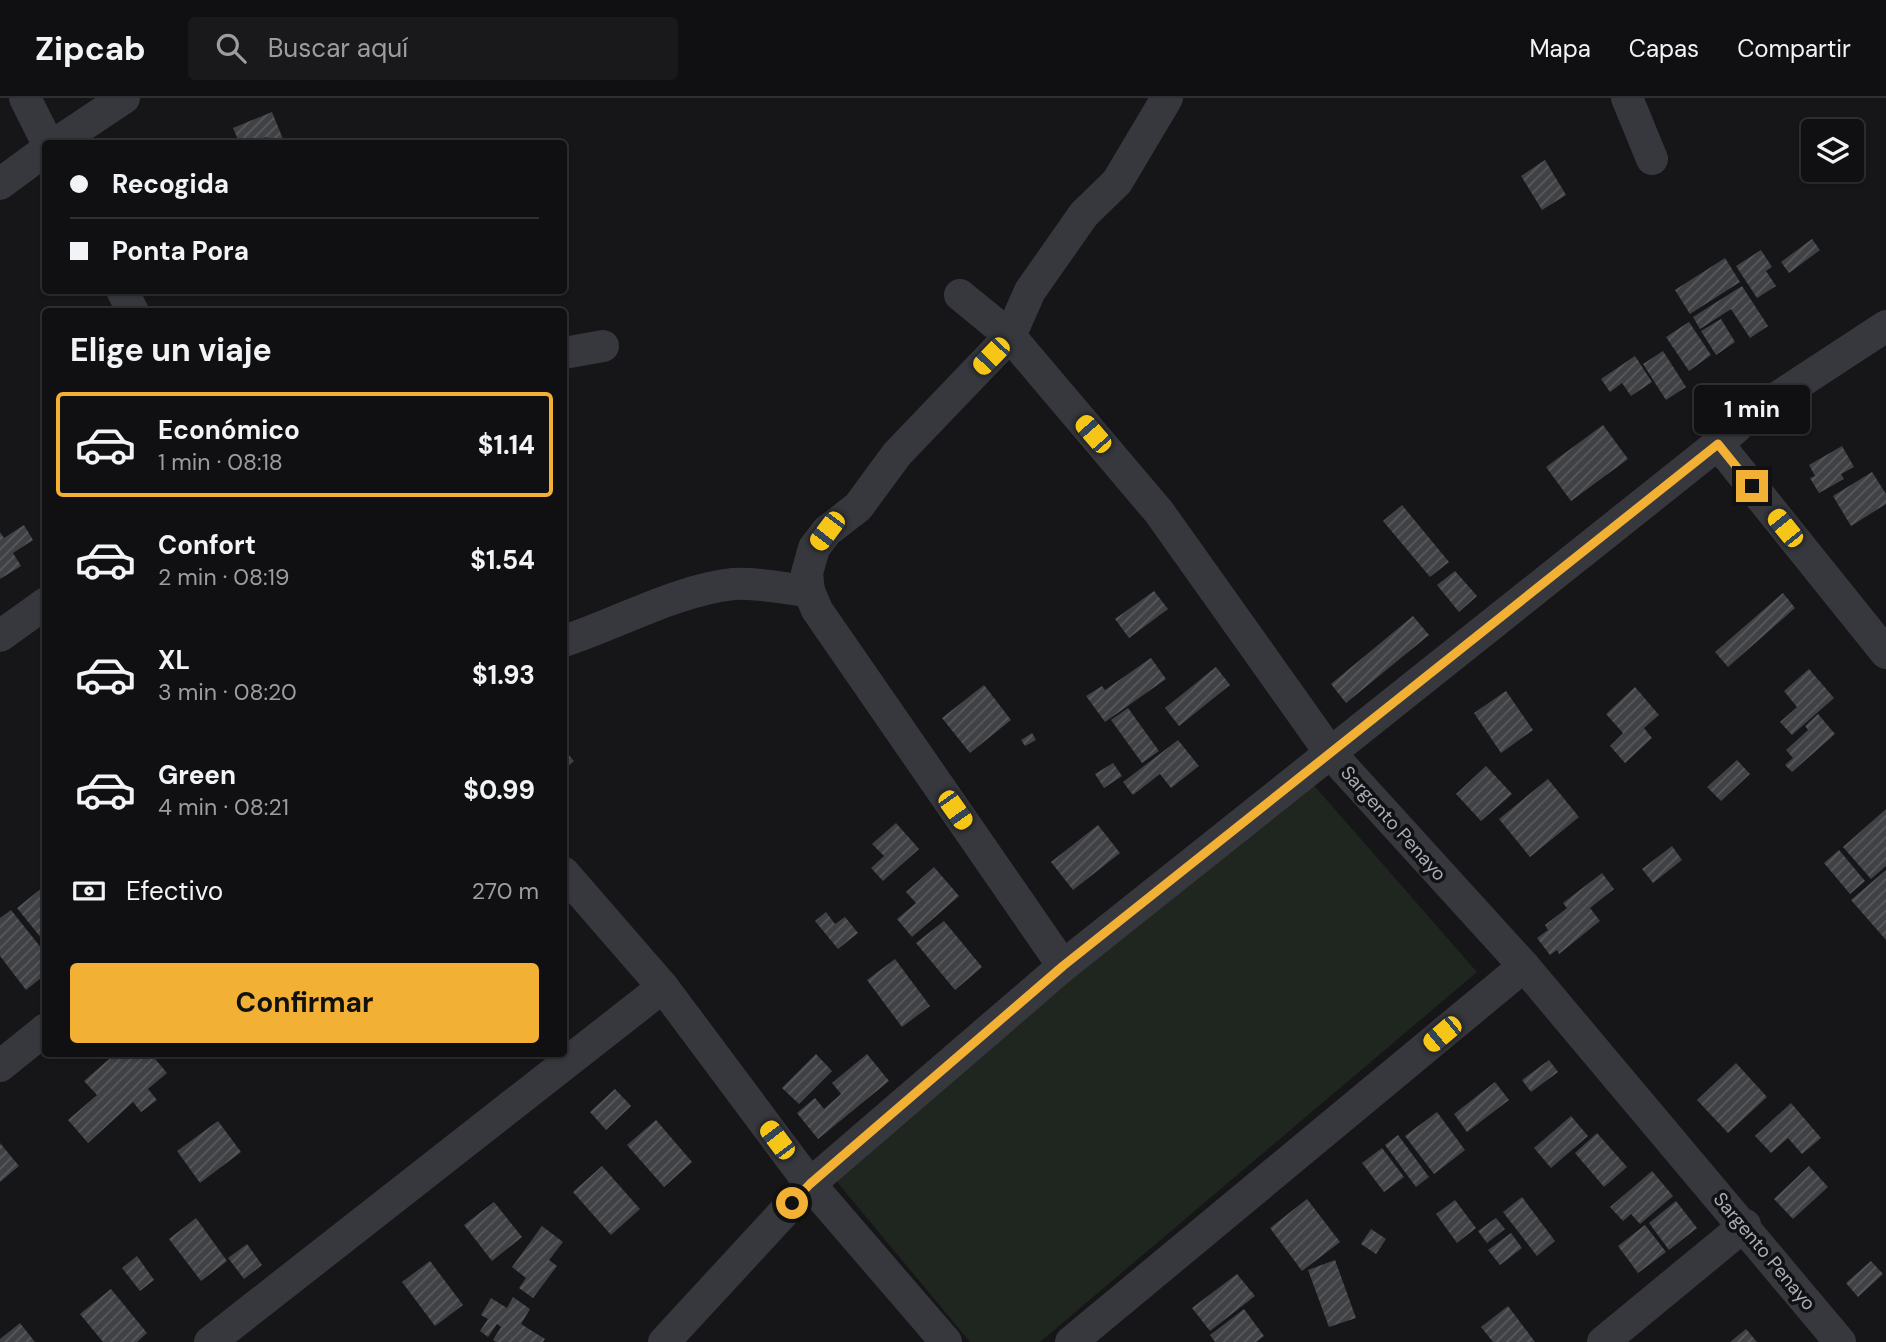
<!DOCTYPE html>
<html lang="es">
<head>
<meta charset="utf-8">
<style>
  body { margin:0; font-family:"DM Sans",sans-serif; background:#19191b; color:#f1f3f6; height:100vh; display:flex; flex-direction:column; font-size:26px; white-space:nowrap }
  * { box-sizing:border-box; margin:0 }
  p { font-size:23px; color:#9c9d9f }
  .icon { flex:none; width:38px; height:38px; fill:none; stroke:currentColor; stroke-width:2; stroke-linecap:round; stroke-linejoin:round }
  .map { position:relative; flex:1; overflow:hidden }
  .drawer { position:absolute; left:42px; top:210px; width:525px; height:749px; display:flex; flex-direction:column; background:#101012; border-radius:7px; box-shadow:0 2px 5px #0004,0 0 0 2px #303032 }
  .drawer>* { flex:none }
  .top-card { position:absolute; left:42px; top:42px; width:525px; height:154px; border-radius:7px; box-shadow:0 2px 5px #0004,0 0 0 2px #303032; display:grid; align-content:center; height:154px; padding:0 28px; background:#101012 }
  .fabs { position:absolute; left:1801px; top:21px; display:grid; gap:14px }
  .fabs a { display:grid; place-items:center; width:63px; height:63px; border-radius:7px; background:#101012; box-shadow:0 2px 5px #0004,0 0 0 2px #303032; font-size:35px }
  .end { position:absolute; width:32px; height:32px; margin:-16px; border:9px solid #f2b134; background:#111; box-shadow:0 0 0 4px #111 }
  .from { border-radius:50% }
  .bubble { position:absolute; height:49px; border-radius:7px; background:#101012; box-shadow:0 2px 5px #0004,0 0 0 2px #303032; font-size:23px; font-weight:700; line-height:49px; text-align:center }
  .car { position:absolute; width:21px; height:42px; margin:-21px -10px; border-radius:9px; box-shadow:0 0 5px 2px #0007; background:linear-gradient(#f5c518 24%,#345 0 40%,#f5c518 0 76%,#345 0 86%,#f5c518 0) }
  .top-card b { display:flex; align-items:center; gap:24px; height:66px; font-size:26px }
  .top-card b+b { border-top:2px solid #303032 }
  .top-card i { width:18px; height:18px; background:#f1f3f6 }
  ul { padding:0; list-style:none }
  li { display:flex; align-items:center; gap:21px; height:105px; margin:0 14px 10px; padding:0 14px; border:4px solid transparent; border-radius:7px }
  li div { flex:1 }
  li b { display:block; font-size:26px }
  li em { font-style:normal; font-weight:700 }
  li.selected { border-color:#f2b134 }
  li>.icon { width:63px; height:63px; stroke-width:1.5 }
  h2 { padding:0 28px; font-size:32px; line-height:84px }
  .pay { display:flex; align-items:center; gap:18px; height:77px; padding:0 28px; font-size:26px }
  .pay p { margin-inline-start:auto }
  .cta { display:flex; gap:14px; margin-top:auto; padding:14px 28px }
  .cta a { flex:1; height:80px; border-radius:7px; background:#f2b134; color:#111; font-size:28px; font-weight:700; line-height:80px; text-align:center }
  header { display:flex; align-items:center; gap:42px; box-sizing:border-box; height:98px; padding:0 35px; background:#101012; border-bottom:2px solid #303032 }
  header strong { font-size:33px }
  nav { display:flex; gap:38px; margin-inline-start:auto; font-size:24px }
  .search { width:490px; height:63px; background:#19191b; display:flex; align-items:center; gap:18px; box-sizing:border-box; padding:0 24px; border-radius:7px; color:#9c9d9f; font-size:26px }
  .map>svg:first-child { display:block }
  .park { fill:#1e261f }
  .building { fill:url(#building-hatch) }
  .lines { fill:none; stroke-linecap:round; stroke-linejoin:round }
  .minor { stroke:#37383d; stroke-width:32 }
  .route { stroke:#f2b134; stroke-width:9 }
  .labels { text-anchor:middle; stroke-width:7; stroke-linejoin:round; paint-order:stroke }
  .street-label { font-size:19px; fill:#a8adb8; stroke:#111113 }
</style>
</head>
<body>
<header>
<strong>Zipcab</strong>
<div class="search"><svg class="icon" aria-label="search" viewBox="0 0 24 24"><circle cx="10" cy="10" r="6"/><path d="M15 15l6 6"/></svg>Buscar aquí</div>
<nav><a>Mapa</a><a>Capas</a><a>Compartir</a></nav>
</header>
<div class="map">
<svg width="1886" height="1244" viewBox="0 0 1886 1244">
  <defs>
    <pattern id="building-hatch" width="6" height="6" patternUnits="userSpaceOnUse" patternTransform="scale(1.75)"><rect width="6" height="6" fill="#404145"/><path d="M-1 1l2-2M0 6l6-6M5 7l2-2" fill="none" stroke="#595a5e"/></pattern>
  </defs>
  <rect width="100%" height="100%" fill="#161618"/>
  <path class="park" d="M1304 676 1477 874 1040 1244H970L827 1072Z"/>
  <g class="building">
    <path d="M272 14 283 41 270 46 267 39 240 46 233 30Z"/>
    <path d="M1545 62 1566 97 1542 112 1521 78Z"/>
    <path d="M1812 141 1820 152 1789 175 1781 164Z"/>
    <path d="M1761 152 1772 169 1766 173 1776 188 1757 200 1736 168Z"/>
    <path d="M1725 160 1740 184 1690 216 1675 192Z"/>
    <path d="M1742 188 1768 228 1750 240 1731 211 1700 231 1693 219Z"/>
    <path d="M1721 221 1735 244 1716 257 1701 233Z"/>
    <path d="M1689 224 1711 257 1689 273 1666 239Z"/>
    <path d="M1663 253 1686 289 1666 302 1643 266Z"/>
    <path d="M1635 258 1652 284 1631 298 1622 285 1610 294 1601 281Z"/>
    <path d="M1603 327 1628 361 1571 403 1546 369Z"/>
    <path d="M1842 348 1854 369 1841 376 1844 381 1819 395 1810 380 1815 378 1809 367Z"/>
    <path d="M1872 374 1886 396V406L1851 428 1833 398Z"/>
    <path d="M1402 407 1449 464 1430 479 1383 423Z"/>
    <path d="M24 427 33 442 13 455 21 468 0 481V434L4 440Z"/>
    <path d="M1455 473 1477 498 1459 514 1437 487Z"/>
    <path d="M1154 493 1168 511 1129 540 1115 521Z"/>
    <path d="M1783 495 1795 510 1728 569 1715 554Z"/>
    <path d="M1413 518 1429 537 1346 605 1331 586Z"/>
    <path d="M1151 560 1166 581 1105 624 1086 598 1102 588 1105 592Z"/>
    <path d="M1216 569 1230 587 1179 628 1165 610Z"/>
    <path d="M1809 571 1834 600 1792 637 1780 624 1797 609 1784 593Z"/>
    <path d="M984 587 1011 622 970 655 942 620Z"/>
    <path d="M1635 589 1659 617 1644 630 1652 640 1625 665 1610 648 1623 635 1606 616Z"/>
    <path d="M1506 593 1533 632 1501 655 1474 615Z"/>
    <path d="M1128 610 1159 653 1142 665 1111 622Z"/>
    <path d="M1818 616 1835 636 1792 674 1785 667 1793 660 1786 652 1808 632 1805 628Z"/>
    <path d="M1032 635 1036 642 1025 648 1021 642Z"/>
    <path d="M1178 642 1199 668 1171 690 1160 676 1133 697 1123 684Z"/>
    <path d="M564 652 574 663 564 672Z"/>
    <path d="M1737 662 1750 676 1721 703 1707 689Z"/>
    <path d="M1113 665 1122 678 1104 690 1095 676Z"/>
    <path d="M1486 668 1512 696 1481 723 1456 696Z"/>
    <path d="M1548 681 1579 719 1530 759 1499 721Z"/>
    <path d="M1886 711V768L1871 781 1843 749Z"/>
    <path d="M896 725 919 751 883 783 871 770 884 758 872 746Z"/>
    <path d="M1098 727 1120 755 1073 792 1051 764Z"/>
    <path d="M1672 748 1682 762 1653 785 1642 771Z"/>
    <path d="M1839 752 1865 783 1850 796 1824 765Z"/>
    <path d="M934 769 959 798 912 839 897 821 916 805 906 794Z"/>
    <path d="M1886 772V842L1851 802Z"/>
    <path d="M1602 775 1614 791 1590 810 1600 823 1559 856 1557 852 1550 857 1537 840 1548 832 1545 827 1567 810 1563 805Z"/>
    <path d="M43 789 46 792V846L17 810Z"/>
    <path d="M11 812 46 856V876L26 892 0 858V820Z"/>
    <path d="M826 814 835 826 845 819 858 835 838 851 815 823Z"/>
    <path d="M944 823 982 869 955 892 916 845Z"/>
    <path d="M895 861 930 908 902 929 867 882Z"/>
    <path d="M115 956H151L167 975 148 991 157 1002 141 1014 133 1004 88 1045 68 1022 97 997 84 983Z"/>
    <path d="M816 956 832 973 799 1006 782 990Z"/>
    <path d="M867 956 889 983 818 1041 797 1015 815 1000 824 1011 841 996 832 985Z"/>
    <path d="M1549 962 1558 974 1531 994 1522 982Z"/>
    <path d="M1736 965 1767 999 1728 1035 1697 1002Z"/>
    <path d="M1495 984 1509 1002 1467 1034 1454 1016Z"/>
    <path d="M615 991 631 1008 606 1032 590 1014Z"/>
    <path d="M1791 1005 1821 1040 1802 1056 1788 1040 1771 1055 1755 1038Z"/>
    <path d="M1437 1014 1465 1052 1434 1076 1405 1038Z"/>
    <path d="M1571 1018 1588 1038 1551 1070 1534 1050Z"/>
    <path d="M656 1022 692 1064 664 1089 627 1047Z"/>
    <path d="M218 1023 241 1054 200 1085 177 1053Z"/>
    <path d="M1597 1035 1627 1069 1604 1089 1575 1055Z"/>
    <path d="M1398 1037 1429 1079 1416 1089 1385 1047Z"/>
    <path d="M0 1045 19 1068 0 1084Z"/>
    <path d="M1382 1050 1404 1079 1384 1094 1362 1065Z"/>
    <path d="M602 1068 640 1111 611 1137 573 1094Z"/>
    <path d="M1809 1068 1828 1089 1793 1121 1774 1101Z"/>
    <path d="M1652 1073 1673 1098 1640 1126 1631 1116 1623 1123 1610 1109Z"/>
    <path d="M1522 1099 1555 1143 1537 1158 1503 1114Z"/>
    <path d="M1307 1101 1340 1144 1302 1173 1270 1130Z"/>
    <path d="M1455 1102 1476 1130 1457 1145 1436 1116Z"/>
    <path d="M1676 1103 1697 1130 1669 1152 1649 1125Z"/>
    <path d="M494 1104 522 1139 492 1163 464 1127Z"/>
    <path d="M196 1120 227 1163 201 1183 169 1141Z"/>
    <path d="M1496 1120 1505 1131 1487 1145 1478 1133Z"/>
    <path d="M1645 1127 1666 1154 1638 1175 1618 1148Z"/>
    <path d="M542 1128 563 1144 549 1162 557 1168 533 1200 519 1190 526 1180 512 1169Z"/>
    <path d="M1371 1131 1386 1141 1376 1156 1361 1146Z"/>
    <path d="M1511 1135 1522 1150 1500 1167 1488 1152Z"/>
    <path d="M247 1146 262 1167 244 1181 228 1160Z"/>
    <path d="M137 1158 154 1182 140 1193 122 1170Z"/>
    <path d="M1335 1162 1356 1220 1329 1229 1308 1172Z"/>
    <path d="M430 1163 463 1207 435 1228 402 1184Z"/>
    <path d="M1871 1163 1883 1176 1858 1199 1846 1185Z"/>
    <path d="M1237 1176 1255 1198 1210 1233 1192 1210Z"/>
    <path d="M111 1191 147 1235 137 1244H103L80 1216Z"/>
    <path d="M513 1199 530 1211 521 1226 545 1241 543 1244H496L493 1242 501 1229 497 1226 488 1239 480 1233 488 1221 481 1217 491 1200 507 1210Z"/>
    <path d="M1508 1208 1535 1244H1493L1481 1229Z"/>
    <path d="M1244 1211 1264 1238 1256 1244H1215L1210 1237Z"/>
    <path d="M20 1225 35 1244H0V1241Z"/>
    <path d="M1746 1231 1757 1244H1730Z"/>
  </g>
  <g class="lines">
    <g class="minor">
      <path d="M25 0 48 46"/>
      <path d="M1627 0 1652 61"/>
      <path d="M55 46 124 0"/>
      <path d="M0 86 46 52"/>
      <path d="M122 192 133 214"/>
      <path d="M960 197 1010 238 1159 414 1331 656 1524 868 1840 1244"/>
      <path d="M564 255 603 248"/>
      <path d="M1718 346 1886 555"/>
      <path d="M0 538 46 505"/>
      <path d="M564 543C619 525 674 493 733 486 757 484 785 491 809 493"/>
      <path d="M564 775 663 889 810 1086 946 1244"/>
      <path d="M1063 868 817 512 809 493 807 475 814 450 827 433 858 409 897 356 1010 238 1030 193 1084 116 1117 84 1167 0"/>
      <path d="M0 968 46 931"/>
      <path d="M210 1244 663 889"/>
      <path d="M664 1244 810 1086 1063 868 1718 346 1749 318 1886 228"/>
      <path d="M1071 1244 1524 868"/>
      <path d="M1603 1244 1745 1127"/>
    </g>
  </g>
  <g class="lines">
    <path class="route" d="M792 1105 810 1086 1063 868 1718 346 1752 388"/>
  </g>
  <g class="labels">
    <g class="street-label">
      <text transform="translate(1394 725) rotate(48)" y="7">Sargento Penayo</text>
      <text transform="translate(1765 1153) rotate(50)" y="7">Sargento Penayo</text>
    </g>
  </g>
</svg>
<div class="fabs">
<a><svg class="icon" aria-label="layers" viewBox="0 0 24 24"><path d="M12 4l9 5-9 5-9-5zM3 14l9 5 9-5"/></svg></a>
</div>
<i class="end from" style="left:792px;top:1105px"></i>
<i class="end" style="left:1752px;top:388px"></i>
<div class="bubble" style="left:1694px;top:287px;width:116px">1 min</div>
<i class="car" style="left:991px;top:258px;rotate:224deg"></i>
<i class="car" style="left:1093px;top:336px;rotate:319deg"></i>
<i class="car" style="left:1785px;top:430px;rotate:321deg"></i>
<i class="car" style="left:827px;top:433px;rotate:217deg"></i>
<i class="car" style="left:955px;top:712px;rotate:145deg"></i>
<i class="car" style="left:1442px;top:936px;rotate:230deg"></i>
<i class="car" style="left:777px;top:1042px;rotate:323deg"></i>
<div class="top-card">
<b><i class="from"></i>Recogida</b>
<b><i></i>Ponta Pora</b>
</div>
<section class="drawer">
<h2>Elige un viaje</h2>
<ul>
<li class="selected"><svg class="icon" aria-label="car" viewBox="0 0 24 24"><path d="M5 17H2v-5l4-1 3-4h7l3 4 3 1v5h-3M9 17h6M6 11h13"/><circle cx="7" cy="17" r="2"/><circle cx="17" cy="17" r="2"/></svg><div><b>Económico</b><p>1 min · 08:18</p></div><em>$1.14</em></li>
<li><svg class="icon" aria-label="car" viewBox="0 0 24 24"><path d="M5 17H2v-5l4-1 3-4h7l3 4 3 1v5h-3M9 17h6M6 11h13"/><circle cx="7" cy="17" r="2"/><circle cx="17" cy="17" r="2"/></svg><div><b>Confort</b><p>2 min · 08:19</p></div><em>$1.54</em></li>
<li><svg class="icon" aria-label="car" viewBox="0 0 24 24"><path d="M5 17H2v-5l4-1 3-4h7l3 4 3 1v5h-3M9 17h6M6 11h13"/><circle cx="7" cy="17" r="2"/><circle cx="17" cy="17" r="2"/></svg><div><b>XL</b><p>3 min · 08:20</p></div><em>$1.93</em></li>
<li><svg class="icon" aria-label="car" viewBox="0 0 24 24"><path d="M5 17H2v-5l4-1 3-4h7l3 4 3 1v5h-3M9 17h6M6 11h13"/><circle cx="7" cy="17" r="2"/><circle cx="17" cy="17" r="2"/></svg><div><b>Green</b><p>4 min · 08:21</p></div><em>$0.99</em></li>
</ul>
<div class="pay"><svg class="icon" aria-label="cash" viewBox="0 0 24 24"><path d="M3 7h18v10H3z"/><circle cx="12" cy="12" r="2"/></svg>Efectivo<p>270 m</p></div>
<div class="cta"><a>Confirmar</a></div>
</section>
</div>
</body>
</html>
